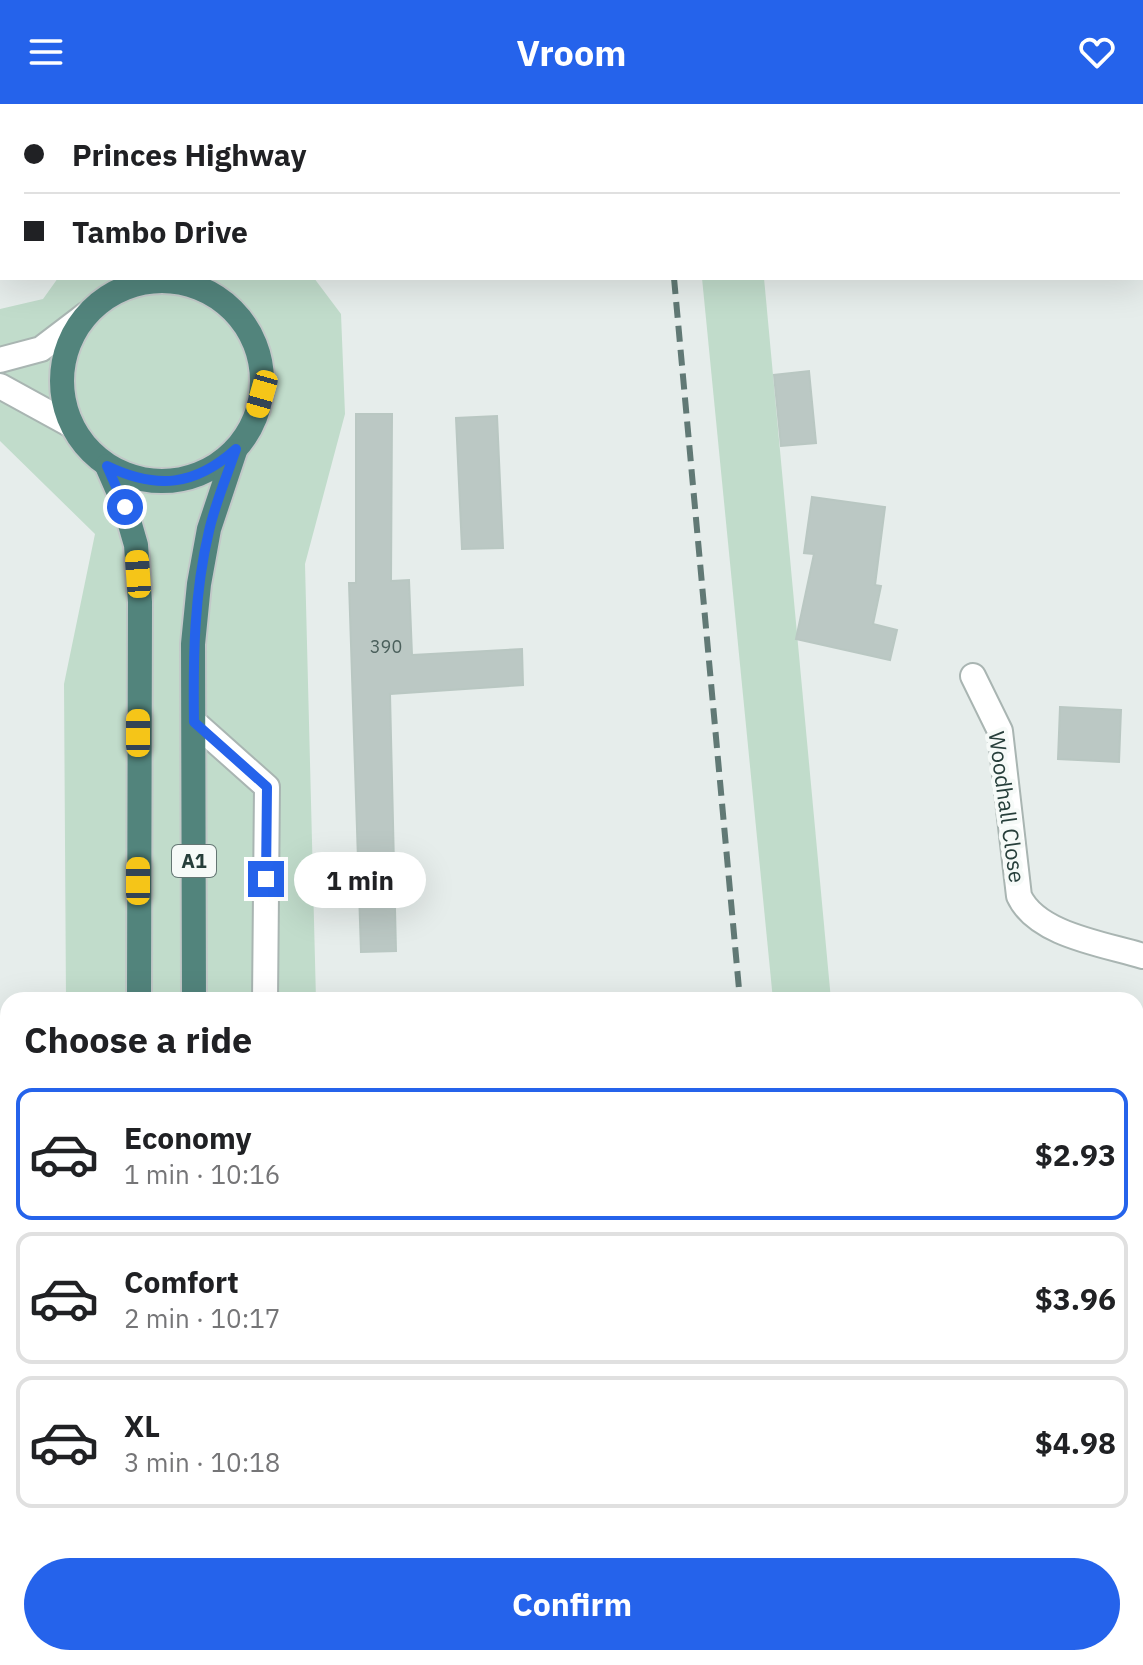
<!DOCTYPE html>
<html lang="en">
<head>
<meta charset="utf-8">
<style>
  body { margin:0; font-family:"IBM Plex Sans",sans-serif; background:#f2f2f2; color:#202124; height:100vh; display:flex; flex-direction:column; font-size:30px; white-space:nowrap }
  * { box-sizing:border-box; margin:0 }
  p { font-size:26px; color:#757577 }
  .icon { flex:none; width:44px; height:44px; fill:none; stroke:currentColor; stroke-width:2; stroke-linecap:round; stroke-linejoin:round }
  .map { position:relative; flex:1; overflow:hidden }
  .drawer { position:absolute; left:0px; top:888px; width:1144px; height:674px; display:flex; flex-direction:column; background:#fff; border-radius:24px 24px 0 0; box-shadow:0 8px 32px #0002 }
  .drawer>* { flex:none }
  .guide { position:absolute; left:0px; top:0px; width:1144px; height:176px; box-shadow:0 8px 32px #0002; display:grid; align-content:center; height:176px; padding:0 24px; background:#fff }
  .end { position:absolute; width:36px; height:36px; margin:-18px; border:10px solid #2563eb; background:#fff; box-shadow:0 0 0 4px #fff }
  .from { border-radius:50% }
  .bubble { position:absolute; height:56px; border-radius:28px; background:#fff; box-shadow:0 8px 32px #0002; font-size:26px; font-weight:700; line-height:56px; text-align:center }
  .car { position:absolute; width:24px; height:48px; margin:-24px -12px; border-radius:10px; box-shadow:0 0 6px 2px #0007; background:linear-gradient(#f5c518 24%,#345 0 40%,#f5c518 0 76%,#345 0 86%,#f5c518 0) }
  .guide b { display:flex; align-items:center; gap:28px; height:76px; font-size:30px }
  .guide b+b { border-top:2px solid #e0e0e0 }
  .guide i { width:20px; height:20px; background:#202124 }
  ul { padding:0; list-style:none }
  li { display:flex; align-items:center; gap:24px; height:132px; margin:0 16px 12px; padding:0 8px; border:4px solid #e0e0e0; border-radius:16px }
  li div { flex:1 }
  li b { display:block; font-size:30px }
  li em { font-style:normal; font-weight:700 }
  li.on { border-color:#2563eb }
  li>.icon { width:72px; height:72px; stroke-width:1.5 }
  h2 { padding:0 24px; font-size:36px; line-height:96px }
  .action { display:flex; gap:16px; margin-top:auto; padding:16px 24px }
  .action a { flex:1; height:92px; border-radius:48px; background:#2563eb; color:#fff; font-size:32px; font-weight:700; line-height:92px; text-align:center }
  header { display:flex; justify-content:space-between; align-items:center; height:104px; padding:0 24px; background:#2563eb; color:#fff; font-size:36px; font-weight:700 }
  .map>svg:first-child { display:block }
  .green { fill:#c1dccb }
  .building { fill:#bbc8c4; stroke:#b9c7c2; stroke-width:2 }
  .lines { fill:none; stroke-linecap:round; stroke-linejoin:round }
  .service-casing { stroke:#a9b5b2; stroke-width:18 }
  .minor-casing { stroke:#a9b5b2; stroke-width:28 }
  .trunk-casing { stroke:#c2c9c8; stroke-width:28 }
  .service { stroke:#fff; stroke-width:14 }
  .minor { stroke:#fff; stroke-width:24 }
  .trunk { stroke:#52847c; stroke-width:24 }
  .rail { stroke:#617975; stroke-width:6; stroke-dasharray:16 8; stroke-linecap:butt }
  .route { stroke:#2563eb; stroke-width:10 }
  .labels { text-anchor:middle; stroke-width:8; stroke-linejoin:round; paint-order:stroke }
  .number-label { font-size:18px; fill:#4b605c }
  .shield { fill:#f6faf8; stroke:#647673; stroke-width:2 }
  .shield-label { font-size:20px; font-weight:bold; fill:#263e3a }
  .street-label { font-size:22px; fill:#263e3a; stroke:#f6faf8 }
</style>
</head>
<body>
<header><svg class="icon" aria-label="menu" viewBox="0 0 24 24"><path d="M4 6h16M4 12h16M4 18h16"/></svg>Vroom<svg class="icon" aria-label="heart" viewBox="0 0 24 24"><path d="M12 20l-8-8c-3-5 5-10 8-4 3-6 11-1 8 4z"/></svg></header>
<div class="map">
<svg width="1143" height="1561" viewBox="0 0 1143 1561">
  <rect width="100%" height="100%" fill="#e6edeb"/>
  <g class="green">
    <path d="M58 174H314L341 210 345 310 305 460 316 896H66L64 580 95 430 0 337V205L43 195Z"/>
    <path d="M702 174H764L831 896H773Z"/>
    <rect x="64" y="1554" width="270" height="7"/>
  </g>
  <g class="building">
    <path d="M809 267 816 339 781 342 774 271Z"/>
    <path d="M356 310H392L391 477 409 476 412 551 522 545 523 581 390 590 396 847 361 848 349 479H356Z"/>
    <path d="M497 312 503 444 462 445 456 314Z"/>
    <path d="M812 393 885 403 875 481 881 482 873 520 897 526 890 556 796 535 814 450 804 449Z"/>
    <path d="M1060 603 1121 606 1119 658 1058 655Z"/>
  </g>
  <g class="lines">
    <g class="service-casing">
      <path id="service" d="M103 0V2"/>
    </g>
    <g class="minor-casing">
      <g id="minor">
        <path d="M0 256 41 245 87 210"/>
        <path d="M0 282 71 321"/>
        <path d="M973 572 1000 627 1019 792C1037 831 1104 840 1143 852"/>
        <path d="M194 618 267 683 265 896"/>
        <path d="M1136 1310 1143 1328"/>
        <path d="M263 1561V1554"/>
      </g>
    </g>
    <g class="trunk-casing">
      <g id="trunk">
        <path d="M131 2V0"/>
        <path d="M182 2 183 0"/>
        <circle cx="162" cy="277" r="100"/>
        <path d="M107 362 125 403 136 441 140 498 139 896"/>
        <path d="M194 896 193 540 199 480 209 425 235 347"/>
        <path d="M141 1554V1561"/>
        <path d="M193 1561V1554"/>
      </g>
    </g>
    <use href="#service" class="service"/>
    <use href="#minor" class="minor"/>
    <use href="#trunk" class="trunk"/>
    <g class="rail">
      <path d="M658 0V2"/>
      <path d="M674 174 740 896"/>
      <path d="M800 1554 801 1561"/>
    </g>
  </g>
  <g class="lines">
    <path class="route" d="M125 403 107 362C157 386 195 382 236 345 227 372 215 400 209 427 194 490 193 554 194 618L267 683 266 775"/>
  </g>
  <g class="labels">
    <g class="number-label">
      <text x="386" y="549">390</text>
    </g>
    <rect class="shield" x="172" y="741" width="44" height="32" rx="6"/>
    <g class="shield-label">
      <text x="194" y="764">A1</text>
    </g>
    <g class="street-label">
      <text transform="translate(1007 703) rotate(82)" y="8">Woodhall Close</text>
    </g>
  </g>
</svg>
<i class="end from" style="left:125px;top:403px"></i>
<i class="end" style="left:266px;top:775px"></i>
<div class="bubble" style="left:294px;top:748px;width:132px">1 min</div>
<i class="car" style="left:262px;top:290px;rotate:196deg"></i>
<i class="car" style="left:138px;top:470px;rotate:356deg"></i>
<i class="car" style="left:138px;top:629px;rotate:0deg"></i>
<i class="car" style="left:138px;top:777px;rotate:0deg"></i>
<div class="guide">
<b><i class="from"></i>Princes Highway</b>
<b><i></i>Tambo Drive</b>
</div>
<section class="drawer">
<h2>Choose a ride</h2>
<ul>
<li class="on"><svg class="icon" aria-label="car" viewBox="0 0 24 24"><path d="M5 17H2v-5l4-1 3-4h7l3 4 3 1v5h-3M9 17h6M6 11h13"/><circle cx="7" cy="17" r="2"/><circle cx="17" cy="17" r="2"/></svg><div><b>Economy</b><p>1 min · 10:16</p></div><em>$2.93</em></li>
<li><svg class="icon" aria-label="car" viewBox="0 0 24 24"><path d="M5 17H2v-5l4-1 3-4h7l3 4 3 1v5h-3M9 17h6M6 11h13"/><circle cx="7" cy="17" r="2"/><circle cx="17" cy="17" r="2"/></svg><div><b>Comfort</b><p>2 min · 10:17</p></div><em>$3.96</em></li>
<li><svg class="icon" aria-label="car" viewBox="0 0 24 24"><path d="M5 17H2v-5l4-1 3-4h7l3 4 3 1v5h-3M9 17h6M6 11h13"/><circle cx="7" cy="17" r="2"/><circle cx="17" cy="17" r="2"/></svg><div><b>XL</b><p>3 min · 10:18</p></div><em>$4.98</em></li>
</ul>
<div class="action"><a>Confirm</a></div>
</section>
</div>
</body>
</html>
